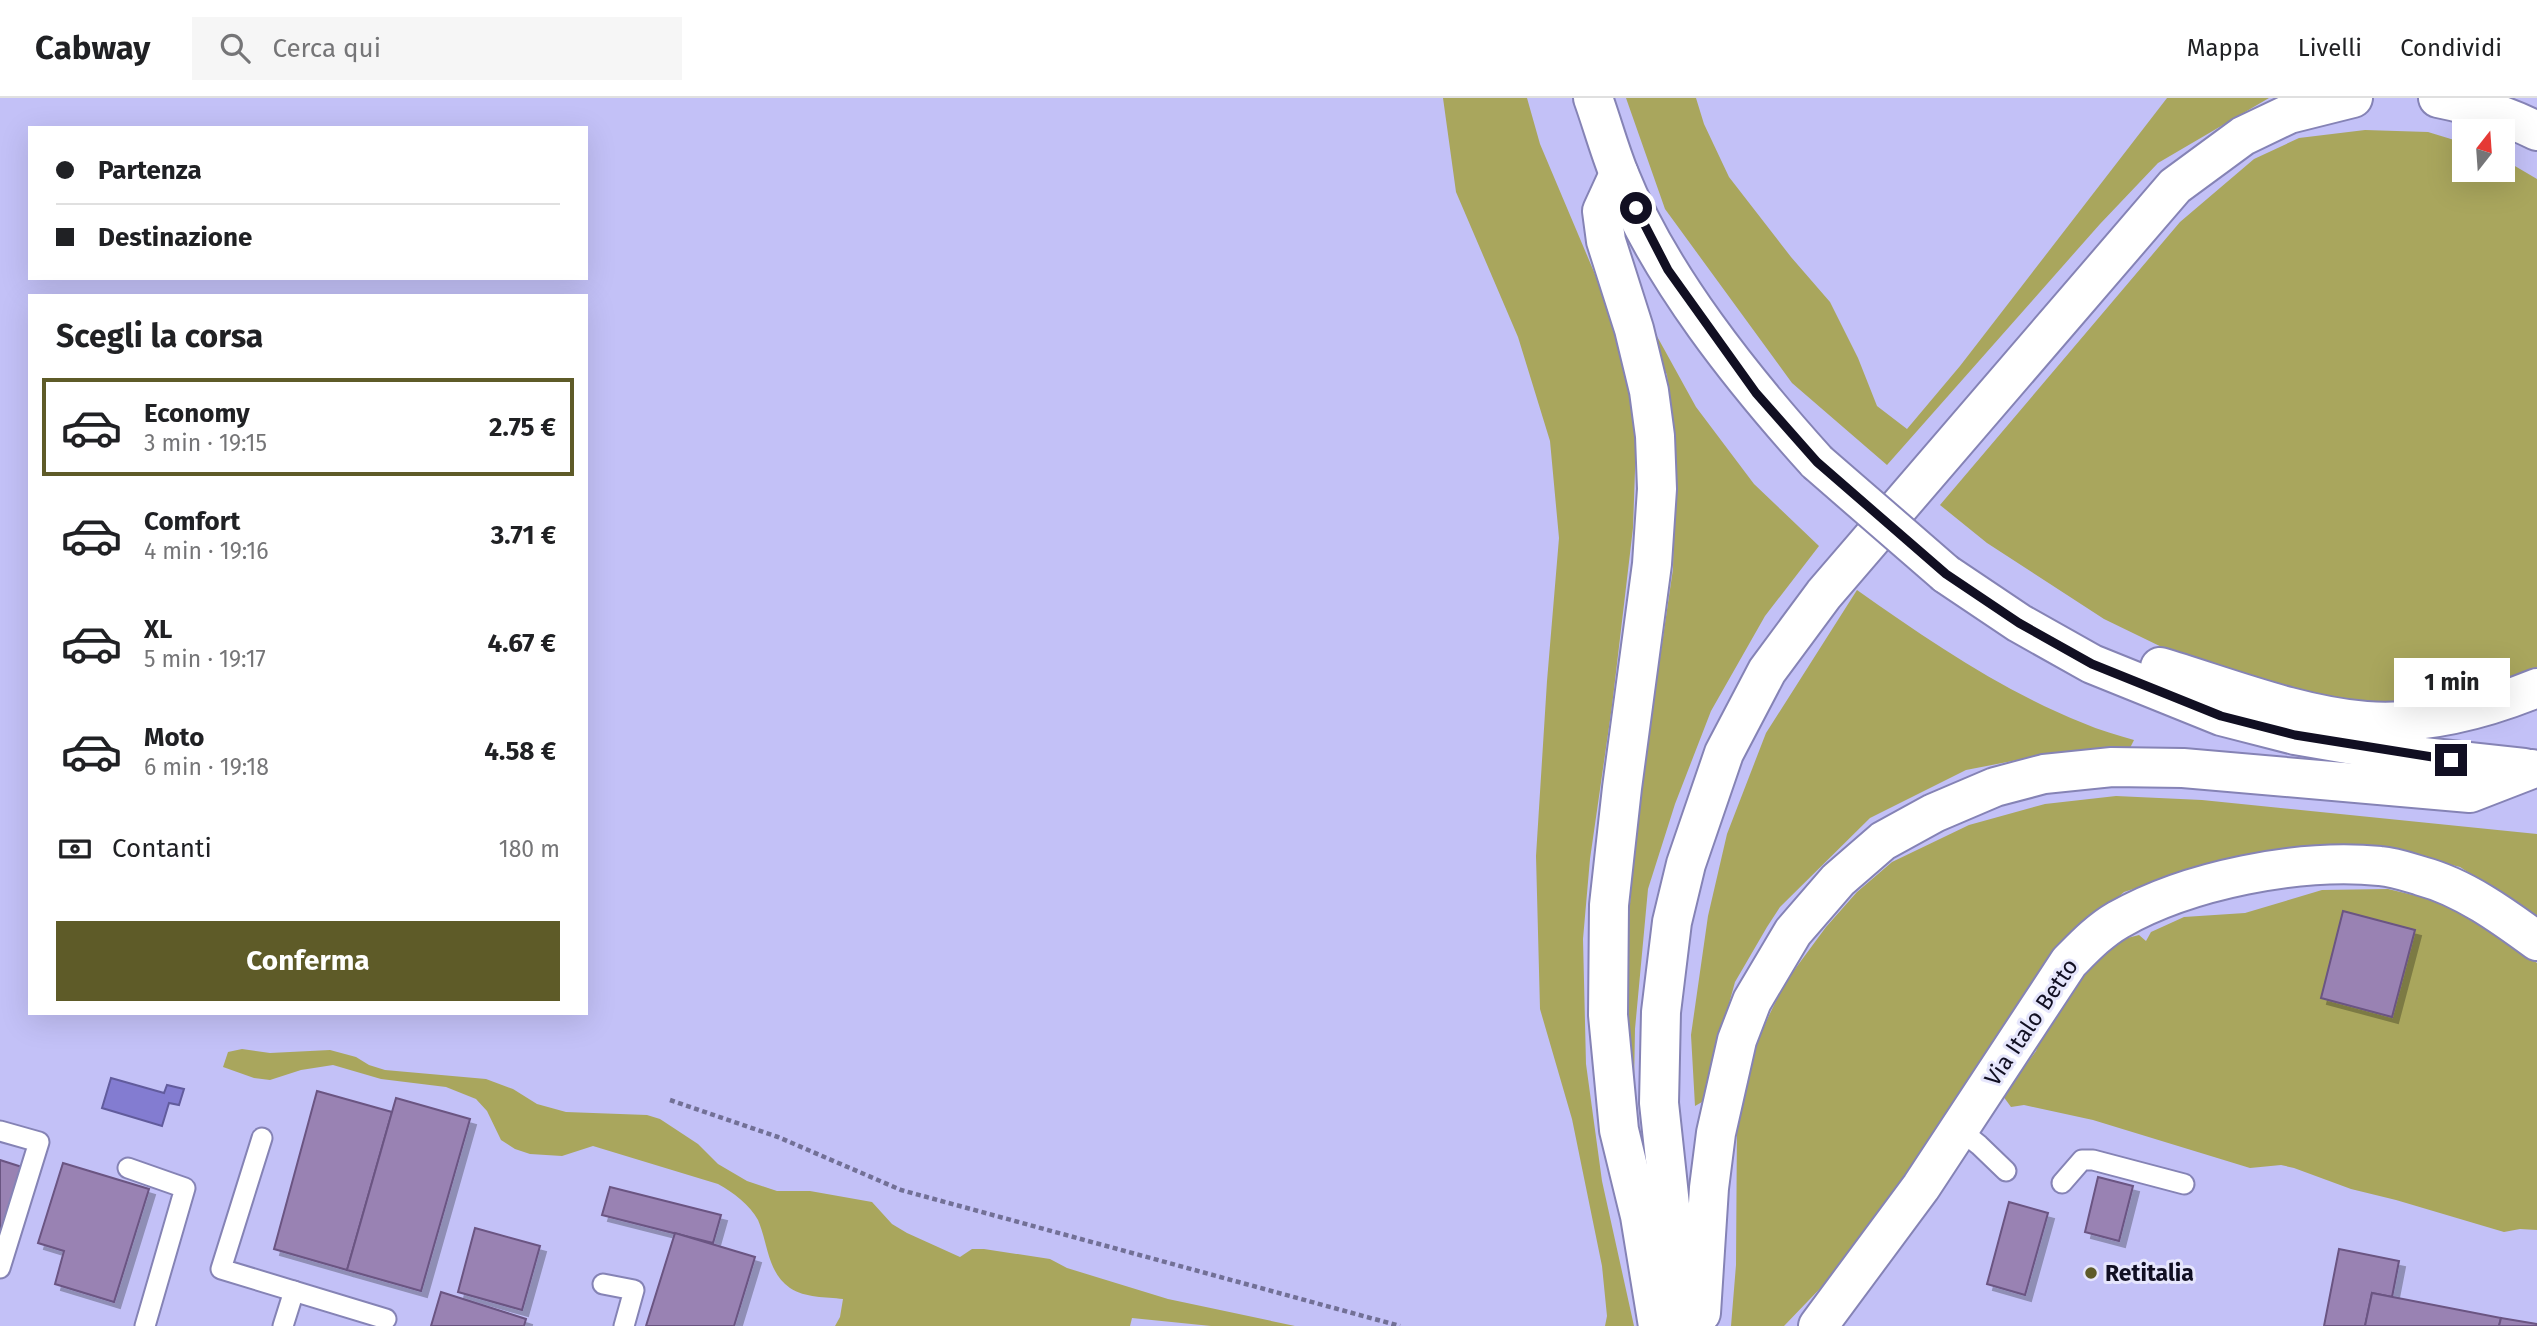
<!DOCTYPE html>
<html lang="it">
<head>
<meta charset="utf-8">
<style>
  body { margin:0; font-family:"Fira Sans",sans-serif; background:#f6f6f6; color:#202124; height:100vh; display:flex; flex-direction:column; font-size:26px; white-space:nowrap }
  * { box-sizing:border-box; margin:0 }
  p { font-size:23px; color:#757577 }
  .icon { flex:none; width:38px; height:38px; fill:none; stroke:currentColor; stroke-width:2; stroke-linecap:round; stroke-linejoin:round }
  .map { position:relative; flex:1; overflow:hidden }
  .panel { position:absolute; left:28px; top:196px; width:560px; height:721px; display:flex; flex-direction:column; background:#fff; border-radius:0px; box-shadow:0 7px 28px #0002 }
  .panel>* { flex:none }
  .hud { position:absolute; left:28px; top:28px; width:560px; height:154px; border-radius:0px; box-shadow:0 7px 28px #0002; display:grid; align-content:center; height:154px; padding:0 28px; background:#fff }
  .needle { width:46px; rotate:17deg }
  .buttons { position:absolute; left:2452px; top:21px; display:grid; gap:14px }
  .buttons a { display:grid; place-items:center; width:63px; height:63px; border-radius:0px; background:#fff; box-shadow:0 7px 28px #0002; font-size:35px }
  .end { position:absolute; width:32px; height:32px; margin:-16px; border:9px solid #110f22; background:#fff; box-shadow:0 0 0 4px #fff }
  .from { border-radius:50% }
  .bubble { position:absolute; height:49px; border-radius:0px; background:#fff; box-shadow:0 7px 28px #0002; font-size:23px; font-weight:700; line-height:49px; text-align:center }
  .hud b { display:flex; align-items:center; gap:24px; height:66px; font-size:26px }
  .hud b+b { border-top:2px solid #e0e0e0 }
  .hud i { width:18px; height:18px; background:#202124 }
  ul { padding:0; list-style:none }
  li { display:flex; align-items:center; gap:21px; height:98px; margin:0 14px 10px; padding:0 14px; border:4px solid transparent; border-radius:0px }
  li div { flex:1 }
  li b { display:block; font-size:26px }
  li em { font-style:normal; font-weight:700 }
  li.selected { border-color:#5e5b28 }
  li>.icon { width:63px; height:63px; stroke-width:1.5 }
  h2 { padding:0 28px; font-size:32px; line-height:84px }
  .pay { display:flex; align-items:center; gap:18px; height:77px; padding:0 28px; font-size:26px }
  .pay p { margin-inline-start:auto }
  .button { display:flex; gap:14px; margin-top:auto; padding:14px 28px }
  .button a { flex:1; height:80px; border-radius:0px; background:#5e5b28; color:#fff; font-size:28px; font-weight:700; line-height:80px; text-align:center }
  header { display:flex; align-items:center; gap:42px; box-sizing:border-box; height:98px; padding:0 35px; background:#fff; border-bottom:2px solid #e0e0e0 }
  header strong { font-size:33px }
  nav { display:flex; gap:38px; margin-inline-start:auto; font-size:24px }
  .search { width:490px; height:63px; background:#f6f6f6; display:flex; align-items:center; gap:18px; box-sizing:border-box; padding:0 24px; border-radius:0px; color:#757577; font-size:26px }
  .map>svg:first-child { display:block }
  .green { fill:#a9a65d }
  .water { fill:#837cd1; stroke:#615b9c; stroke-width:2 }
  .building { fill:#9982b3; stroke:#6b5482; stroke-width:2; filter:url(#shadow) }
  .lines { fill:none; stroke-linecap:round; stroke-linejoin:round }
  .lane-casing { stroke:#8583b5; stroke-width:23 }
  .street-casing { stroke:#8583b5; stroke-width:42 }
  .highway-casing { stroke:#8583b5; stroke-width:42 }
  .path { stroke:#727096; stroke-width:4.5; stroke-dasharray:5 3.5; stroke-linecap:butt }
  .lane { stroke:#fff; stroke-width:19 }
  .street { stroke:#fff; stroke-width:38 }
  .highway { stroke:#fff; stroke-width:38 }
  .highway-bridge-casing { stroke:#8583b5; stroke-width:42; stroke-linecap:butt }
  .highway-bridge { stroke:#fff; stroke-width:38 }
  .route { stroke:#110f22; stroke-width:9 }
  .poi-dot { fill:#5e5b28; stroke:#e6e6fc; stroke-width:2.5 }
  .labels { text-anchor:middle; stroke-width:6; stroke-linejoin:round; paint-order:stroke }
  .street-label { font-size:23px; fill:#110f22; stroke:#e6e6fc }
  .poi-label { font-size:23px; font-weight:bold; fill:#110f22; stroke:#e6e6fc; text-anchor:start }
</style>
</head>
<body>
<header>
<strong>Cabway</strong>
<div class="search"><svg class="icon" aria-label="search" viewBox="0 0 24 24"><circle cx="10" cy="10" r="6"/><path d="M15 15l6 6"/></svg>Cerca qui</div>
<nav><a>Mappa</a><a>Livelli</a><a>Condividi</a></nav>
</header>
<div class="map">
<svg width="2537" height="1228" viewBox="0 0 2537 1228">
  <defs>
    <filter id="shadow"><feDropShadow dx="6" dy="6" stdDeviation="0" flood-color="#0004"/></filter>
  </defs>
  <rect width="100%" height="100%" fill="#c3c1f7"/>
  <g class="green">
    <path d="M1443 0H1527L1540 46 1616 226 1627 269 1636 344 1633 430 1612 608 1590 761 1583 841 1586 966 1602 1083 1634 1228H1605L1607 1218 1602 1168 1572 1021 1540 911 1536 758 1547 583 1559 440 1550 343 1518 239 1456 94Z"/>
    <path d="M1626 0H1696L1704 26 1729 79 1791 159 1830 204 1858 260 1877 308 1907 331 1960 268 2167 0H2269L2158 65 2100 126 1887 367 1792 285 1665 111Z"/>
    <path d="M2365 32 2428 34 2464 45V72H2502L2503 61 2537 81V569L2476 599 2395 609 2305 600 2205 570 2104 521 1987 445 1940 407 2180 124 2254 61 2299 40Z"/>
    <path d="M1653 231 1696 309 1754 386 1819 448 1765 518 1711 613 1675 706 1648 791 1635 931 1634 986 1628 953 1626 861 1636 723 1673 471 1675 363 1667 277 1653 245Z"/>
    <path d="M1857 492C1928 542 2002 593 2083 625 2099 632 2117 637 2134 642L2130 650 2059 654 1966 672 1870 720 1780 809 1767 829 1735 884 1702 1004 1695 1008 1691 937 1708 818 1727 736 1766 635Z"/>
    <path d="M2116 698 2202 702 2537 736V819L2460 769 2391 752 2176 777 2124 794 2058 852 1916 1068 1833 1177 1784 1228H1731L1736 1167 1737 1022 1754 949 1784 886 1826 829 1857 794 1892 764 1969 727 2045 706Z"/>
    <path d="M2388 791 2438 803 2478 820 2537 865V1132L2520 1131 2504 1134 2396 1102 2351 1091 2294 1070 2281 1067 2250 1070 2093 1022 2024 1007 2011 1009 2003 998 2036 953 2041 940 2071 891 2112 844 2139 837 2146 843 2151 834 2184 819 2245 815 2322 792Z"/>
    <path d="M242 951 270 955 330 952 356 959 369 967 385 972 486 981 513 991 537 1006 566 1014 647 1017 660 1021 698 1046 718 1066 747 1083 777 1093H810L872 1104 892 1126 907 1135 960 1159 972 1151H984L1050 1161 1067 1170 1168 1201 1295 1228H1211L1132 1220 1130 1228H835L840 1219 843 1201C826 1199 805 1200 790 1190 767 1174 768 1145 758 1122 750 1107 733 1094 718 1086L593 1048 562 1058 530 1056 515 1051 501 1042 487 1013 476 1001 446 989 381 981 333 967 301 972 270 982 254 980 223 969 228 954Z"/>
  </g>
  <path class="water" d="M111 980 164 995 167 987 184 991 179 1007 169 1005 162 1028 102 1010Z"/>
  <g class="building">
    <path d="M2343 813 2415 832 2392 919 2321 900Z"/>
    <path d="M317 993 392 1014 347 1172 274 1151Z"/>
    <path d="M396 1000 470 1021 421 1193 347 1172Z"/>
    <path d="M0 1062 25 1070 0 1152Z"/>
    <path d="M63 1065 149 1091 114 1204 55 1186 64 1153 38 1145Z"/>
    <path d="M2098 1079 2133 1088 2119 1143 2085 1134Z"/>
    <path d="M610 1089 721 1117 713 1145 602 1117Z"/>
    <path d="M2009 1104 2048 1115 2025 1197 1987 1186Z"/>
    <path d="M475 1130 540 1148 522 1212 458 1194Z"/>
    <path d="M675 1135 755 1159 734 1228H646Z"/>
    <path d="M2339 1151 2399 1163 2392 1199 2372 1195 2365 1228H2324Z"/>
    <path d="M441 1194 526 1221 524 1228H431Z"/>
    <path d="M2372 1195 2501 1220 2499 1228H2365Z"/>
    <path d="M2501 1220 2537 1226V1228H2499Z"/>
  </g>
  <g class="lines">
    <g class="lane-casing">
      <g id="lane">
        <path d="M1959 1031 1979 1047 2006 1073"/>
        <path d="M0 1033 39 1044 0 1170"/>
        <path d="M262 1040 221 1171 386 1221"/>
        <path d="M128 1070 185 1090 145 1228"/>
        <path d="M2062 1085 2082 1062H2093L2184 1086"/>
        <path d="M603 1186 634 1192 624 1228"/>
        <path d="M283 1228 294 1193"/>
      </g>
    </g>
    <g class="street-casing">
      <path id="street" d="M1818 1228 1921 1089 2069 864C2084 849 2099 833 2118 822 2188 782 2299 760 2380 768 2394 769 2408 774 2421 778 2463 789 2503 818 2537 843"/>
    </g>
    <g class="highway-casing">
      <g id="highway">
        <path d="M1593 0C1602 25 1609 51 1619 76 1660 179 1743 282 1817 364"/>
        <path d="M2438 0C2473 7 2505 17 2537 33"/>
        <path d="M1619 76 1602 113 1606 143 1634 231 1649 293 1655 338 1657 391 1652 466 1622 690 1609 807 1608 917 1619 1032 1640 1118 1658 1228"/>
        <path d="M1946 476 2019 525 2092 566 2221 618 2295 637 2423 659 2524 670"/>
        <path d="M2160 569C2224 588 2299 618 2366 623 2424 627 2483 612 2537 590"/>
        <path d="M1701 1215 1709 1090 1716 1035 1737 942 1752 903 1793 834 1838 782 1883 743 1934 715 1995 689 2044 676 2112 669 2183 670 2470 695 2532 671"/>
        <path d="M1688 1228 1670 1107 1659 1005 1661 914 1672 824 1686 766 1724 655 1767 573 1824 496 2175 88 2243 38 2289 16 2353 0"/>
      </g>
    </g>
    <path class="path" d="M670 1002 778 1039 901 1092 1400 1228"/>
    <use href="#lane" class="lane"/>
    <use href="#street" class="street"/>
    <use href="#highway" class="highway"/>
    <g class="highway-bridge-casing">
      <path id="highway-bridge" d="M1817 364 1946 476"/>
    </g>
    <use href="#highway-bridge" class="highway-bridge"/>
  </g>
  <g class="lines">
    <path class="route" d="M1636 110 1668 172 1756 295 1817 364 1946 476 2019 525 2092 566 2221 618 2295 637 2451 662"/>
  </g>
  <circle class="poi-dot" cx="2091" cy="1175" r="7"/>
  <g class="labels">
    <g class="street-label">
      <text transform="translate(2031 924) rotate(-56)" y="8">Via Italo Betto</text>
    </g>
    <g class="poi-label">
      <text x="2105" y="1183">Retitalia</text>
    </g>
  </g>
</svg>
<div class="buttons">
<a><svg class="needle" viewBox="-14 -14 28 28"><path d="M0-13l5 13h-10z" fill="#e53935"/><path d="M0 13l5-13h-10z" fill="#757577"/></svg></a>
</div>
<i class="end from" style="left:1636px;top:110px"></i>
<i class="end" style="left:2451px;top:662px"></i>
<div class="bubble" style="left:2394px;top:560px;width:116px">1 min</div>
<div class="hud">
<b><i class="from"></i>Partenza</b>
<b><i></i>Destinazione</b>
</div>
<section class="panel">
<h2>Scegli la corsa</h2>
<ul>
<li class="selected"><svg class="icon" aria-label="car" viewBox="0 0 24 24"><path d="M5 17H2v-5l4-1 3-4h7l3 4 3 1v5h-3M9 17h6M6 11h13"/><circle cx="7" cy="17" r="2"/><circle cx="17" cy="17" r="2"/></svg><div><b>Economy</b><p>3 min · 19:15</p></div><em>2.75 €</em></li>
<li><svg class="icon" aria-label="car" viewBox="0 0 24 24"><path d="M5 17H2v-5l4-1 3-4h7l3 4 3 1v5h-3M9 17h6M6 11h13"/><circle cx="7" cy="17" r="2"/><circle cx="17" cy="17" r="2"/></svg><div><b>Comfort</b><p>4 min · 19:16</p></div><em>3.71 €</em></li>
<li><svg class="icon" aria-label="car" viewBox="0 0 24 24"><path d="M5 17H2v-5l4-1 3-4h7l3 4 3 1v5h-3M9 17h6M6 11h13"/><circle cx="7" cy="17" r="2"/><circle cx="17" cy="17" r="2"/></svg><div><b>XL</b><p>5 min · 19:17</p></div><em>4.67 €</em></li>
<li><svg class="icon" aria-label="car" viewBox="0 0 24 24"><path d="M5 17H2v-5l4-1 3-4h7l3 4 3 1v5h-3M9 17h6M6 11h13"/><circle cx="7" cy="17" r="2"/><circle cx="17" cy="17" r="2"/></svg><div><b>Moto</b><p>6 min · 19:18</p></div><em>4.58 €</em></li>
</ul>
<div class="pay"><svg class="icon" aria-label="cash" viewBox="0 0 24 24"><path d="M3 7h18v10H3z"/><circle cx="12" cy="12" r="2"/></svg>Contanti<p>180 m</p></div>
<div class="button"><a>Conferma</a></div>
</section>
</div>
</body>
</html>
